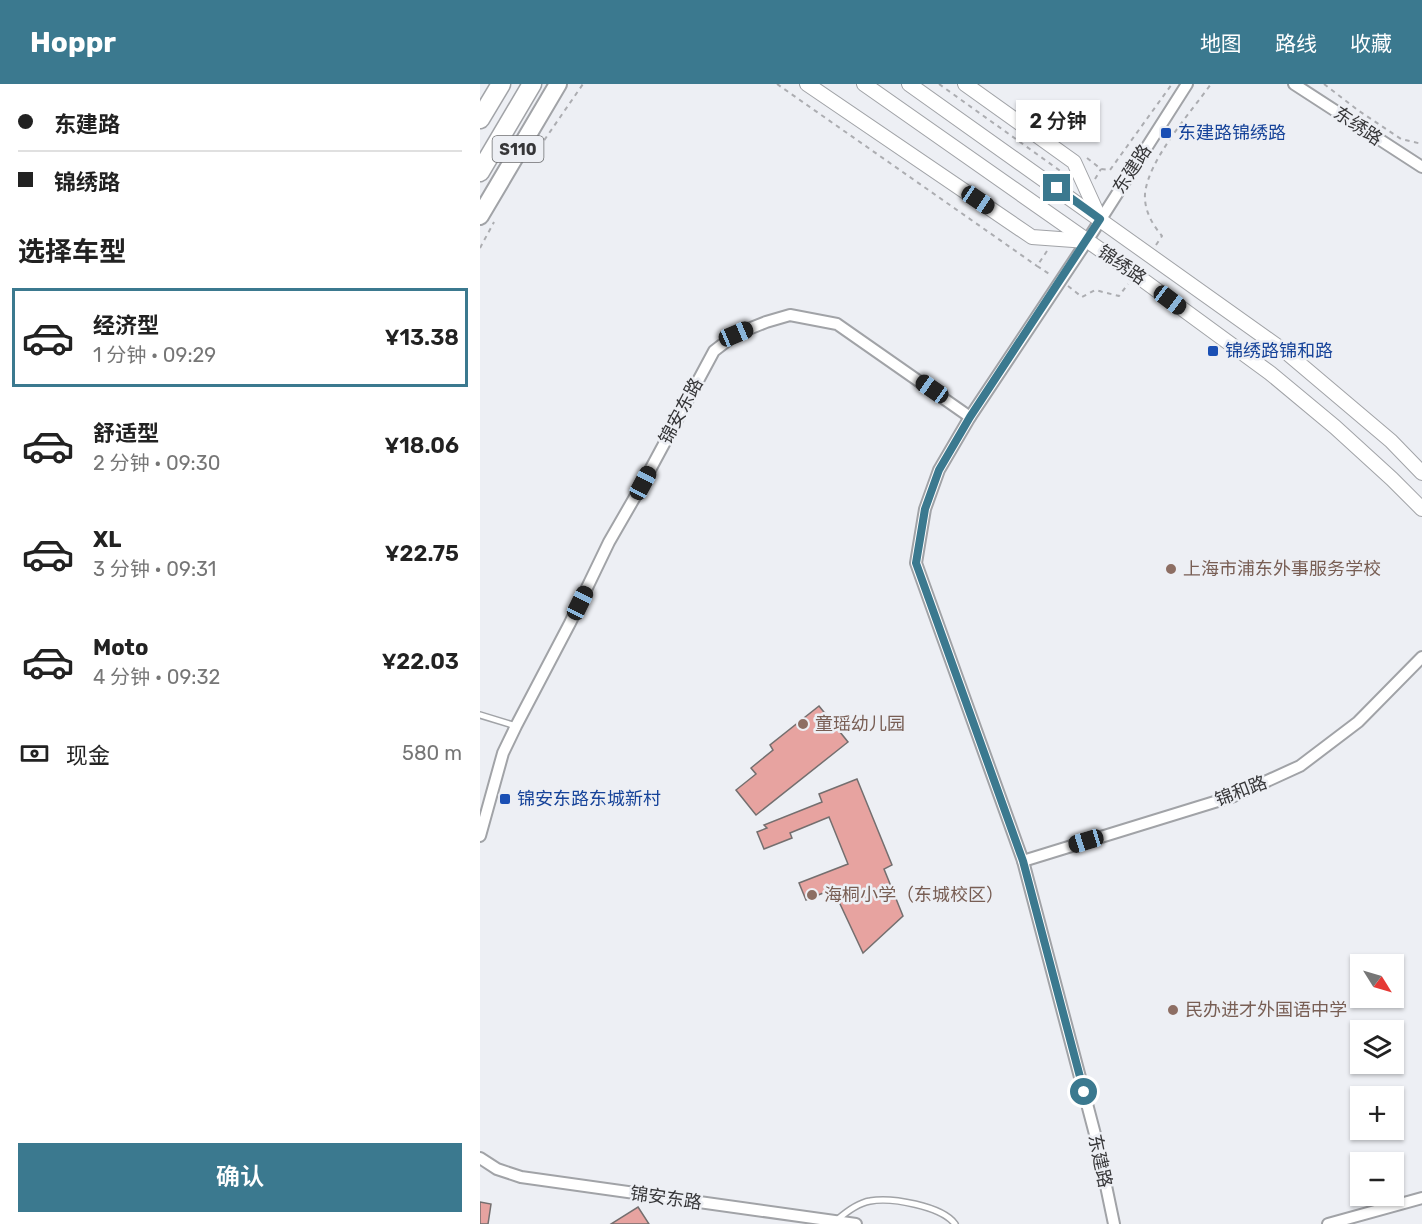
<!DOCTYPE html>
<html lang="zh">
<head>
<meta charset="utf-8">
<style>
  body { margin:0; font-family:Rubik,"Noto Sans SC",sans-serif; background:#f6f6f6; color:#222; height:100vh; display:flex; flex-direction:column; font-size:22px; white-space:nowrap }
  * { box-sizing:border-box; margin:0 }
  p { font-size:20px; color:#767676 }
  .icon { flex:none; width:33px; height:33px; fill:none; stroke:currentColor; stroke-width:2; stroke-linecap:round; stroke-linejoin:round }
  .map { position:relative; flex:1; overflow:hidden }
  .sheet { display:flex; flex-direction:column; background:#fff; width:480px }
  .sheet>* { flex:none }
  .banner { display:grid; align-content:center; height:132px; padding:0 18px; background:#fff }
  .needle { width:39px; rotate:127deg }
  .buttons { position:absolute; left:870px; top:870px; display:grid; gap:12px }
  .buttons a { display:grid; place-items:center; width:54px; height:54px; border-radius:0px; background:#fff; box-shadow:0 2px 4px #0004; font-size:30px }
  .end { position:absolute; width:27px; height:27px; margin:-14px; border:8px solid #3b798f; background:#fff; box-shadow:0 0 0 3px #fff }
  .from { border-radius:50% }
  .bubble { position:absolute; height:42px; border-radius:0px; background:#fff; box-shadow:0 2px 4px #0004; font-size:20px; font-weight:600; line-height:42px; text-align:center }
  .car { position:absolute; width:18px; height:36px; margin:-18px -9px; border-radius:8px; box-shadow:0 0 4px 2px #0007; background:linear-gradient(#222 24%,#8ab4d8 0 40%,#222 0 76%,#8ab4d8 0 86%,#222 0) }
  .banner b { display:flex; align-items:center; gap:21px; height:57px; font-size:22px }
  .banner b+b { border-top:2px solid #e0e0e0 }
  .banner i { width:15px; height:15px; background:#222 }
  ul { padding:0; list-style:none }
  li { display:flex; align-items:center; gap:18px; height:99px; margin:0 12px 9px; padding:0 6px; border:3px solid transparent; border-radius:0px }
  li div { flex:1 }
  li b { display:block; font-size:22px }
  li em { font-style:normal; font-weight:600 }
  li.current { border-color:#3b798f }
  li>.icon { width:54px; height:54px; stroke-width:1.5 }
  h2 { padding:0 18px; font-size:27px; line-height:72px }
  .pay { display:flex; align-items:center; gap:15px; height:66px; padding:0 18px; font-size:22px }
  .pay p { margin-inline-start:auto }
  .button { display:flex; gap:12px; margin-top:auto; padding:12px 18px }
  .button a { flex:1; height:69px; border-radius:0px; background:#3b798f; color:#fff; font-size:24px; font-weight:600; line-height:69px; text-align:center }
  header { display:flex; align-items:center; gap:36px; box-sizing:border-box; height:84px; padding:0 30px; background:#3b798f; color:#fff }
  header strong { font-size:28px }
  nav { display:flex; gap:33px; margin-inline-start:auto; font-size:21px }
  main { display:flex; flex:1; min-height:0 }
  .map>svg:first-child { display:block }
  .building { fill:#e7a3a0; stroke:#746f6f; stroke-width:1.5 }
  .lines { fill:none; stroke-linecap:round; stroke-linejoin:round }
  .lane-casing { stroke:#a1a3a7; stroke-width:8 }
  .street-casing { stroke:#a1a3a7; stroke-width:14 }
  .secondary-casing { stroke:#a1a3a7; stroke-width:16 }
  .primary-casing { stroke:#a1a3a7; stroke-width:20 }
  .highway-casing { stroke:#a1a3a7; stroke-width:21 }
  .path { stroke:#acadb1; stroke-width:2; stroke-dasharray:4.5 4.5; stroke-linecap:butt }
  .lane { stroke:#fff; stroke-width:5 }
  .street { stroke:#fff; stroke-width:10 }
  .secondary { stroke:#fff; stroke-width:14 }
  .primary { stroke:#fff; stroke-width:16 }
  .highway { stroke:#fff; stroke-width:18 }
  .route { stroke:#3b798f; stroke-width:8 }
  .transit-dot { fill:#1a4fb4; stroke:#edeff4; stroke-width:2 }
  .education-dot { fill:#8d6e63; stroke:#edeff4; stroke-width:2 }
  .labels { text-anchor:middle; stroke-width:5; stroke-linejoin:round; paint-order:stroke }
  .shield { fill:#edeff4; stroke:#6d6e70; stroke-width:1.5 }
  .shield-label { font-size:16px; font-weight:bold; fill:#363638 }
  .street-label { font-size:18px; fill:#363638; stroke:#edeff4 }
  .transit-label { font-size:18px; fill:#164399; stroke:#edeff4; text-anchor:start }
  .education-label { font-size:18px; fill:#785e54; stroke:#edeff4; text-anchor:start }
</style>
</head>
<body>
<header>
<strong>Hoppr</strong>
<nav><a>地图</a><a>路线</a><a>收藏</a></nav>
</header>
<main>
<section class="sheet">
<div class="banner">
<b><i class="from"></i>东建路</b>
<b><i></i>锦绣路</b>
</div>
<h2>选择车型</h2>
<ul>
<li class="current"><svg class="icon" aria-label="car" viewBox="0 0 24 24"><path d="M5 17H2v-5l4-1 3-4h7l3 4 3 1v5h-3M9 17h6M6 11h13"/><circle cx="7" cy="17" r="2"/><circle cx="17" cy="17" r="2"/></svg><div><b>经济型</b><p>1 分钟 · 09:29</p></div><em>¥13.38</em></li>
<li><svg class="icon" aria-label="car" viewBox="0 0 24 24"><path d="M5 17H2v-5l4-1 3-4h7l3 4 3 1v5h-3M9 17h6M6 11h13"/><circle cx="7" cy="17" r="2"/><circle cx="17" cy="17" r="2"/></svg><div><b>舒适型</b><p>2 分钟 · 09:30</p></div><em>¥18.06</em></li>
<li><svg class="icon" aria-label="car" viewBox="0 0 24 24"><path d="M5 17H2v-5l4-1 3-4h7l3 4 3 1v5h-3M9 17h6M6 11h13"/><circle cx="7" cy="17" r="2"/><circle cx="17" cy="17" r="2"/></svg><div><b>XL</b><p>3 分钟 · 09:31</p></div><em>¥22.75</em></li>
<li><svg class="icon" aria-label="car" viewBox="0 0 24 24"><path d="M5 17H2v-5l4-1 3-4h7l3 4 3 1v5h-3M9 17h6M6 11h13"/><circle cx="7" cy="17" r="2"/><circle cx="17" cy="17" r="2"/></svg><div><b>Moto</b><p>4 分钟 · 09:32</p></div><em>¥22.03</em></li>
</ul>
<div class="pay"><svg class="icon" aria-label="cash" viewBox="0 0 24 24"><path d="M3 7h18v10H3z"/><circle cx="12" cy="12" r="2"/></svg>现金<p>580 m</p></div>
<div class="button"><a>确认</a></div>
</section>
<div class="map">
<svg width="942" height="1140" viewBox="0 0 942 1140">
  <rect width="100%" height="100%" fill="#edeff4"/>
  <g class="building">
    <path d="M339 622 368 658 276 731 256 706 276 690 271 684 293 666 290 661Z"/>
    <path d="M377 695 412 781 404 785 423 832 383 869 353 805 326 816 319 799 368 780 349 733 310 749 312 754 284 765 277 748 287 744 284 741 342 718 339 710Z"/>
    <path d="M0 1118 11 1120 8 1140H0Z"/>
    <path d="M158 1123 169 1140H131Z"/>
  </g>
  <g class="lines">
    <g class="lane-casing">
      <g id="lane">
        <path d="M0 631 36 642"/>
        <path d="M357 1136C365 1129 378 1119 390 1117 411 1113 462 1122 475 1140"/>
      </g>
    </g>
    <g class="street-casing">
      <g id="street">
        <path d="M814 0 942 83"/>
        <path d="M0 752 23 669 36 642 90 539 129 458 163 399 234 267 256 250 286 238 310 231 357 240 490 333"/>
        <path d="M543 777 754 712 820 682 878 638 942 573"/>
        <path d="M0 1074 17 1085 41 1093 376 1140"/>
        <path d="M634 1140 616 1054 543 777 436 479 445 425 459 386 490 333 607 157 707 0"/>
        <path d="M848 1140 942 1114"/>
      </g>
    </g>
    <g class="secondary-casing">
      <g id="secondary">
        <path d="M327 0 552 153 607 157"/>
        <path d="M384 0 652 188 790 289 855 343 912 395 942 425"/>
        <path d="M429 0 807 269 911 357 942 389"/>
        <path d="M485 0 594 78 619 133"/>
      </g>
    </g>
    <g class="primary-casing">
      <path id="primary" d="M0 132 78 0"/>
    </g>
    <g class="highway-casing">
      <g id="highway">
        <path d="M0 35 21 0"/>
        <path d="M0 88 52 0"/>
      </g>
    </g>
    <g class="path">
      <path d="M297 0 557 182"/>
      <path d="M459 0 586 91"/>
      <path d="M844 0 879 27 921 55 942 60"/>
      <path d="M54 71 103 0"/>
      <path d="M607 74 621 85 630 86 692 0"/>
      <path d="M615 95 621 85"/>
      <path d="M676 161 682 152C672 140 664 126 665 110 668 76 711 28 731 0"/>
      <path d="M0 164 14 138"/>
      <path d="M567 167 557 182 571 191"/>
      <path d="M588 202 602 213 615 206 639 212 648 200"/>
    </g>
    <use href="#lane" class="lane"/>
    <use href="#street" class="street"/>
    <use href="#secondary" class="secondary"/>
    <use href="#primary" class="primary"/>
    <use href="#highway" class="highway"/>
  </g>
  <g class="lines">
    <path class="route" d="M577 104 620 135 490 333 459 386 445 425 436 479 543 777 604 1008"/>
  </g>
  <g class="transit-dot">
    <rect x="680" y="43" width="12" height="12" rx="3"/>
    <rect x="727" y="261" width="12" height="12" rx="3"/>
    <rect x="19" y="709" width="12" height="12" rx="3"/>
  </g>
  <g class="education-dot">
    <circle cx="691" cy="485" r="6"/>
    <circle cx="323" cy="640" r="6"/>
    <circle cx="332" cy="811" r="6"/>
    <circle cx="693" cy="926" r="6"/>
  </g>
  <g class="labels">
    <rect class="shield" x="12.5" y="52" width="51" height="26" rx="4.5"/>
    <g class="shield-label">
      <text x="38" y="71">S110</text>
    </g>
    <g class="street-label">
      <text transform="translate(878 42) rotate(34)" y="6">东绣路</text>
      <text transform="translate(652 85) rotate(-57)" y="6">东建路</text>
      <text transform="translate(642 181) rotate(35)" y="6">锦绣路</text>
      <text transform="translate(201 327) rotate(-62)" y="6">锦安东路</text>
      <text transform="translate(761 707) rotate(-21)" y="6">锦和路</text>
      <text transform="translate(620 1077) rotate(78)" y="6">东建路</text>
      <text transform="translate(186 1114) rotate(8)" y="6">锦安东路</text>
    </g>
    <g class="transit-label">
      <text x="698" y="55">东建路锦绣路</text>
      <text x="745" y="273">锦绣路锦和路</text>
      <text x="37" y="721">锦安东路东城新村</text>
    </g>
    <g class="education-label">
      <text x="703" y="491">上海市浦东外事服务学校</text>
      <text x="335" y="646">童瑶幼儿园</text>
      <text x="344" y="817">海桐小学（东城校区）</text>
      <text x="705" y="932">民办进才外国语中学</text>
    </g>
  </g>
</svg>
<div class="buttons">
<a><svg class="needle" viewBox="-14 -14 28 28"><path d="M0-13l5 13h-10z" fill="#e53935"/><path d="M0 13l5-13h-10z" fill="#767676"/></svg></a>
<a><svg class="icon" aria-label="layers" viewBox="0 0 24 24"><path d="M12 4l9 5-9 5-9-5zM3 14l9 5 9-5"/></svg></a>
<a>+</a>
<a>−</a>
</div>
<i class="end from" style="left:604px;top:1008px"></i>
<i class="end" style="left:577px;top:104px"></i>
<div class="bubble" style="left:536px;top:16px;width:84px">2 分钟</div>
<i class="car" style="left:498px;top:116px;rotate:124deg"></i>
<i class="car" style="left:690px;top:216px;rotate:127deg"></i>
<i class="car" style="left:256px;top:250px;rotate:67deg"></i>
<i class="car" style="left:452px;top:305px;rotate:305deg"></i>
<i class="car" style="left:163px;top:399px;rotate:28deg"></i>
<i class="car" style="left:100px;top:519px;rotate:26deg"></i>
<i class="car" style="left:606px;top:757px;rotate:253deg"></i>
</div>
</main>
</body>
</html>
